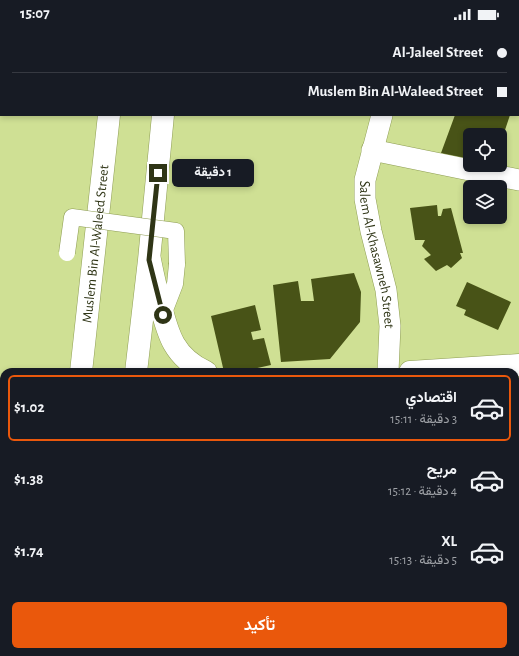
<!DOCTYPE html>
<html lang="ar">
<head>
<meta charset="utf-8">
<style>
  body { margin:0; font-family:"Alegreya Sans",Vazirmatn,sans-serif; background:#20242c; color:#f1f3f6; direction:rtl; height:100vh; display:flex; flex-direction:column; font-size:15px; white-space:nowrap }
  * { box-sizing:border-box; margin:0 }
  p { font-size:13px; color:#9ea1a6 }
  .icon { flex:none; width:22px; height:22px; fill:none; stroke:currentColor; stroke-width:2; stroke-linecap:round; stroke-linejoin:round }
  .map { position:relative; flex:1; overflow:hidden; direction:ltr }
  .panel { position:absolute; left:0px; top:340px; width:519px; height:288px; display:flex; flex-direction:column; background:#171b24; border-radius:12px 12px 0 0; box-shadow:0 2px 6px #0003; direction:rtl }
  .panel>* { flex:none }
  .hud { position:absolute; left:0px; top:0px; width:519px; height:88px; box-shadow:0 2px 6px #0003; direction:rtl; display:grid; align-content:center; height:88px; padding:0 12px; background:#171b24 }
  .tools { position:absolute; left:463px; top:100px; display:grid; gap:8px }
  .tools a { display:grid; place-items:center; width:44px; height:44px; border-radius:6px; background:#171b24; box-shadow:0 2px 6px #0003; font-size:20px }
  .end { position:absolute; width:18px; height:18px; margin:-9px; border:5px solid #2f3516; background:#fff; box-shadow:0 0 0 2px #fff }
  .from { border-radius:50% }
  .bubble { position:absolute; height:28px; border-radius:6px; background:#171b24; box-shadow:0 2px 6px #0003; font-size:13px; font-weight:700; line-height:28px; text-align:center; direction:rtl }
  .hud b { display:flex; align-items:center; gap:14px; height:38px; font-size:15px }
  .hud b+b { border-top:1px solid #363941 }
  .hud i { width:10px; height:10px; background:#f1f3f6 }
  ul { padding:7px 0 0; list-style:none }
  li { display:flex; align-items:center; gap:12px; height:66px; margin:0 8px 6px; padding:0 4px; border:2px solid transparent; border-radius:6px }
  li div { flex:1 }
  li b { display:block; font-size:15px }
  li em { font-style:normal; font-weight:700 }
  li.on { border-color:#ea580c }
  li>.icon { width:36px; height:36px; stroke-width:1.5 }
  .button { display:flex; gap:8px; margin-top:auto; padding:8px 12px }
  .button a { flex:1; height:46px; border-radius:6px; background:#ea580c; color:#fff; font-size:16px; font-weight:700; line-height:46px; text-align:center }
  .status { display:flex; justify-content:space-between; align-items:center; height:28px; padding:0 20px; background:#171b24; direction:ltr }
  .status svg { height:11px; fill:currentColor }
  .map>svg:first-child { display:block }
  .building { fill:#485317 }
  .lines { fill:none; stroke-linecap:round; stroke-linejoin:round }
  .pedestrian-casing { stroke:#8e9d53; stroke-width:17 }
  .minor-casing { stroke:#8e9d53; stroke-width:22 }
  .tertiary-casing { stroke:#8e9d53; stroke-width:23 }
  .secondary-casing { stroke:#8e9d53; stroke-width:23 }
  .trunk-casing { stroke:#8e9d53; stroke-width:23 }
  .pedestrian { stroke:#fff; stroke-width:16 }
  .minor { stroke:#fff; stroke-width:21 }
  .tertiary { stroke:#fff; stroke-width:22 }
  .secondary { stroke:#fff; stroke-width:22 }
  .trunk { stroke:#fff; stroke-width:22 }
  .pedestrian-bridge-casing { stroke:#8e9d53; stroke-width:17; stroke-linecap:butt }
  .pedestrian-bridge { stroke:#fff; stroke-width:16 }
  .route { stroke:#2f3516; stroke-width:5 }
  .labels { text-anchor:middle; stroke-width:4; stroke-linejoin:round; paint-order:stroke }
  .street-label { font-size:14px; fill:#2f3516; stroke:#f3fcd7 }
</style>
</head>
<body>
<div class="status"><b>15:07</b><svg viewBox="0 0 49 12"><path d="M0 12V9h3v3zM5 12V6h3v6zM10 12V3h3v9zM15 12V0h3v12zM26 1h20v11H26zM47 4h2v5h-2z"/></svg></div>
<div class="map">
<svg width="519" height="628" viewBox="0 0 519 628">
  <rect width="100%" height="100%" fill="#cfe094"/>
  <g class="building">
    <path d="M455 87H510L500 117V107H470V136L441 125Z"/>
    <path d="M437 177 438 188H441L443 181 451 180 463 225H460L462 230 451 240 447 237 436 243 424 231 431 227 422 218 425 212H415L410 180Z"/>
    <path d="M354 245 361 264 360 294 330 331 281 334 273 257 298 253 301 273H314L311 251Z"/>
    <path d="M467 254 511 274 498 302 464 287 466 282 456 278Z"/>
    <path d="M255 277 261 302 251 304 253 312 264 310 271 337 239 344H224L211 288Z"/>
    <path d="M515 424 519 439V458L515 459Z"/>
    <path d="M519 469V526L515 527V470Z"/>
    <path d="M192 624H233L232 628H193Z"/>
    <path d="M383 624 384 628H368V627Z"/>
    <path d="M405 624H443L445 628H406Z"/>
    <path d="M464 624H497L498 628H465Z"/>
  </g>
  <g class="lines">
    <g class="pedestrian-casing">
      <path id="pedestrian" d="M163 287 175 256 177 236"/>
    </g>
    <g class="minor-casing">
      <g id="minor">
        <path d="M407 1V0"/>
        <path id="s1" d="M382 87 365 152V171L371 203 386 262 390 298 388 344"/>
        <path d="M372 122 519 152"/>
        <path d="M515 547 519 546"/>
      </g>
    </g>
    <g class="tertiary-casing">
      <g id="tertiary">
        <path d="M150 232C153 247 156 261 160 275 168 307 174 329 206 344"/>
        <path d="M410 344 519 337"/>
      </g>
    </g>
    <g class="secondary-casing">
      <path id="secondary" d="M40 628 41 624"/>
    </g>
    <g class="trunk-casing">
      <g id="trunk">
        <path d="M119 1V0"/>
        <path d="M180 1 181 0"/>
        <path id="s2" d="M81 344 109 87"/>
        <path d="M136 344 149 232 163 87"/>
        <path d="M53 628V624"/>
        <path d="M103 628V624"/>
      </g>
    </g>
    <use href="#pedestrian" class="pedestrian"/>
    <use href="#minor" class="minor"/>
    <use href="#tertiary" class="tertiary"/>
    <use href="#secondary" class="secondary"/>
    <use href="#trunk" class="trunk"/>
    <g class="pedestrian-bridge-casing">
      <path id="pedestrian-bridge" d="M67 225 72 189 176 203 177 236"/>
    </g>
    <use href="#pedestrian-bridge" class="pedestrian-bridge"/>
  </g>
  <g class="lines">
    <path class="route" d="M158 145 149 232 163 287"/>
  </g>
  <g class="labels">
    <g class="street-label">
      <text dy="5" stroke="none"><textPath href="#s2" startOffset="129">Muslem Bin Al-Waleed Street</textPath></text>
      <text dy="5" stroke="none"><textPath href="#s1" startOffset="143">Salem Al-Khasawneh Street</textPath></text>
    </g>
  </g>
</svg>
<div class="tools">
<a><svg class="icon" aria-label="locate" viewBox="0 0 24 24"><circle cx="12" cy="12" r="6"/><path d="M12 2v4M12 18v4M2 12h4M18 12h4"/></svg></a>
<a><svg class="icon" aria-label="layers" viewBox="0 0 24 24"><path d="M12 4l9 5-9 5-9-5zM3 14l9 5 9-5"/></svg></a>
</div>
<i class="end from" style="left:163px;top:287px"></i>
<i class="end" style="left:158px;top:145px"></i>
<div class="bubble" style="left:172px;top:131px;width:82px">1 دقيقة</div>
<div class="hud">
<b><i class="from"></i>Al-Jaleel Street</b>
<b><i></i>Muslem Bin Al-Waleed Street</b>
</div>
<section class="panel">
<ul>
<li class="on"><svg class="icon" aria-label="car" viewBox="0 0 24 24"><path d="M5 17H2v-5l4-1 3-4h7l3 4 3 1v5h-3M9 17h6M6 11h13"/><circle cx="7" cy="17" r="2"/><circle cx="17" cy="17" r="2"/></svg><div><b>اقتصادي</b><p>3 دقيقة · 15:11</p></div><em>$1.02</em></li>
<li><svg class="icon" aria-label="car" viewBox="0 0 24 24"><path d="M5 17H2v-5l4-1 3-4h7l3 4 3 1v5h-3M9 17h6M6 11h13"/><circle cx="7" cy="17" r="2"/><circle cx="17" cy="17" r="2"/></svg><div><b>مريح</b><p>4 دقيقة · 15:12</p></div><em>$1.38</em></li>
<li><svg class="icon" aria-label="car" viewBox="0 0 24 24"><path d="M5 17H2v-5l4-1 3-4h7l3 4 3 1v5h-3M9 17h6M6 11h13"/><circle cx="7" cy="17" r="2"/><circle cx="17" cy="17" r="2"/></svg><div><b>XL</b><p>5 دقيقة · 15:13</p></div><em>$1.74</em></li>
</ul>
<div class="button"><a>تأكيد</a></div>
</section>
</div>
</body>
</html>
